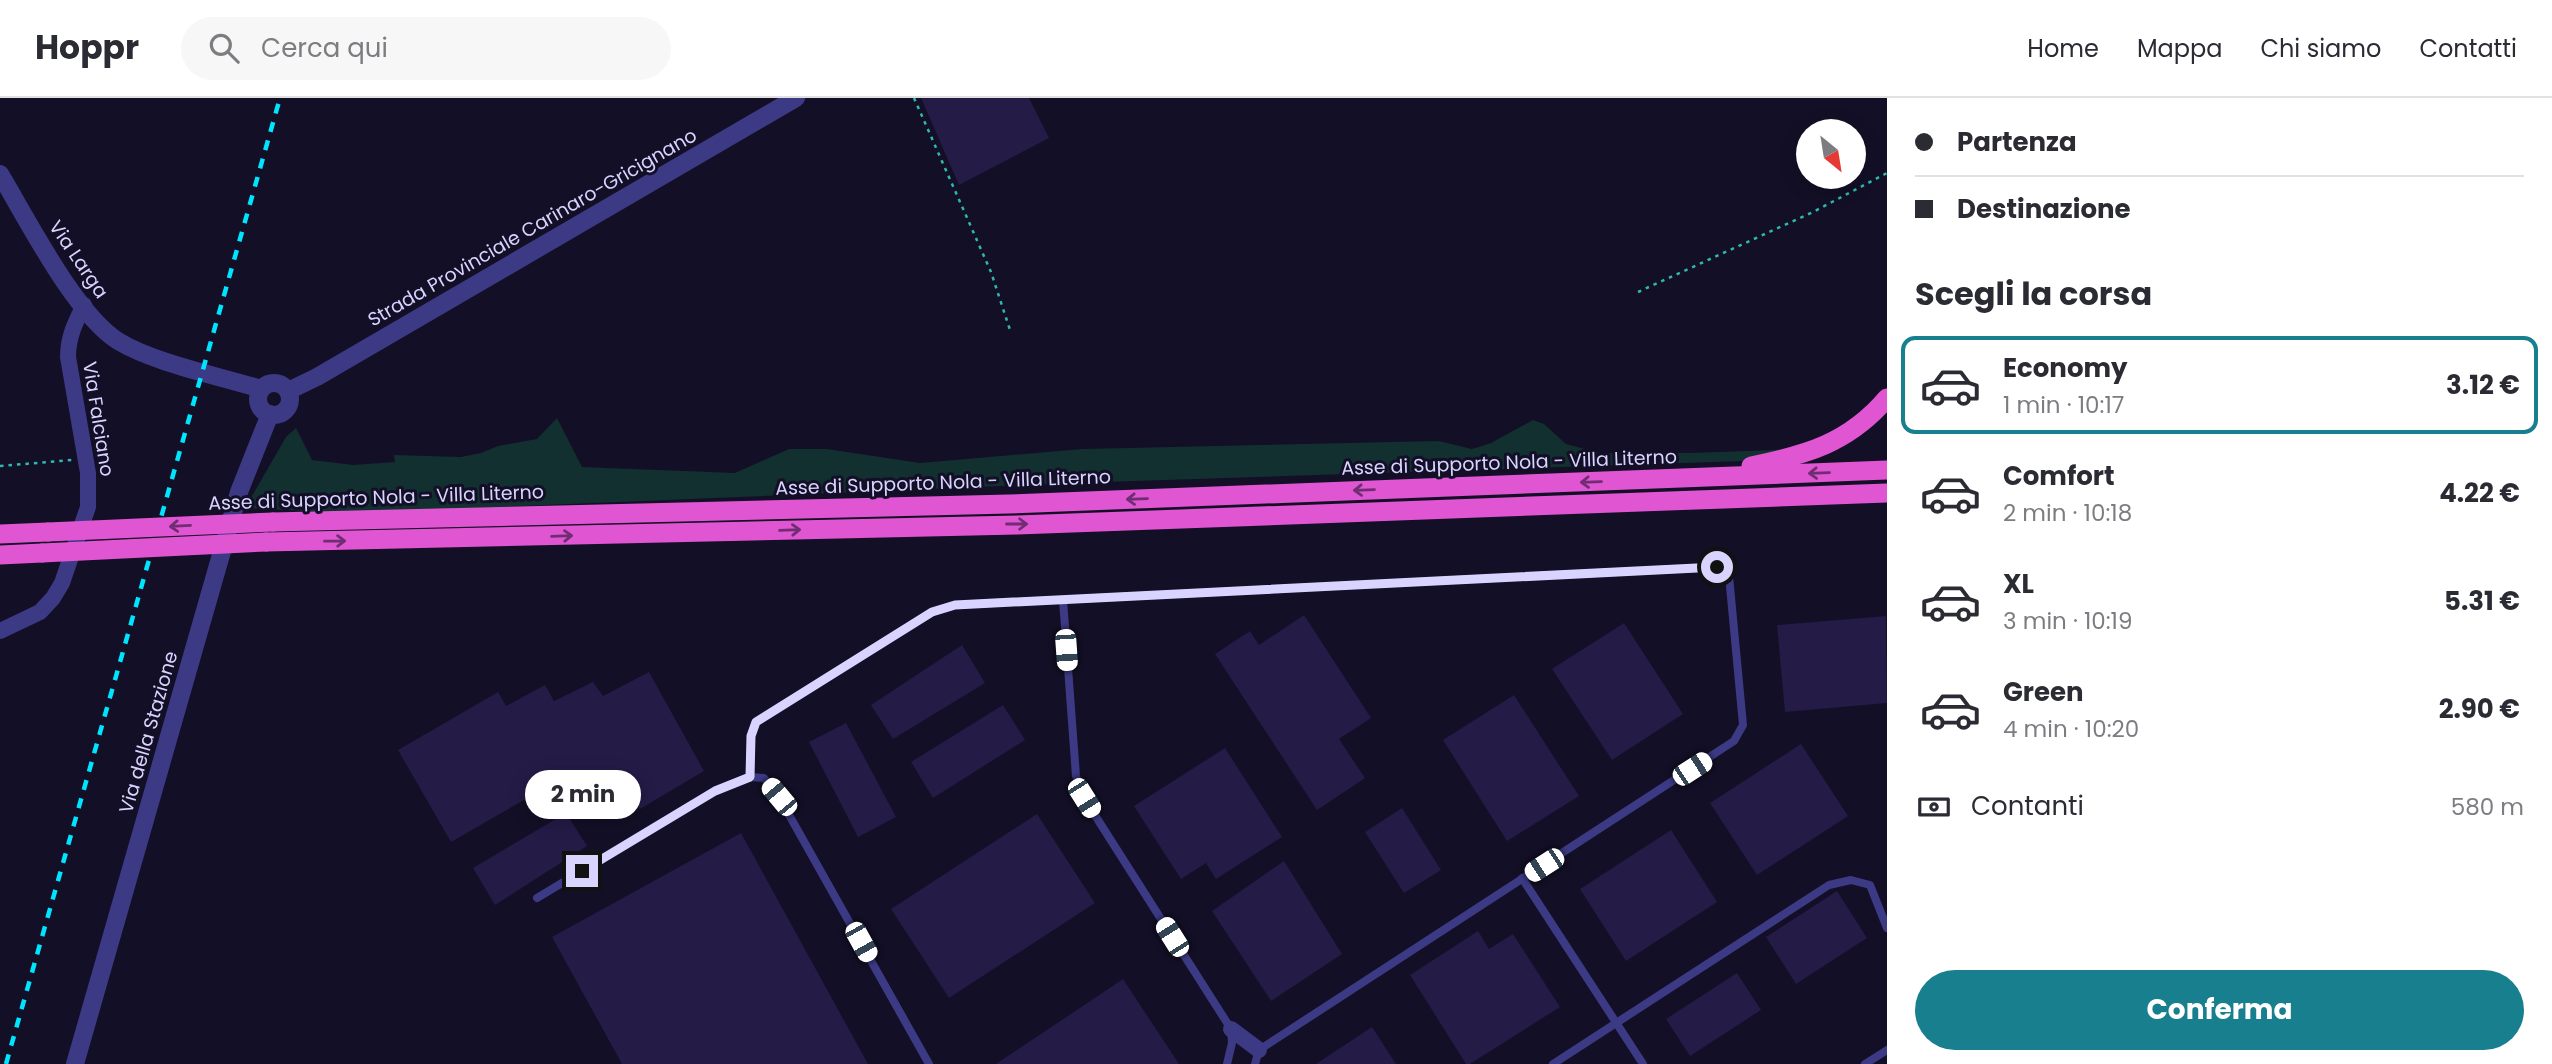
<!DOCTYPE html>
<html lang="it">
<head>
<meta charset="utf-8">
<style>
  body { margin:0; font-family:Poppins,sans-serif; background:#f7f7f7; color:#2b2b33; height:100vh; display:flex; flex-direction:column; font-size:26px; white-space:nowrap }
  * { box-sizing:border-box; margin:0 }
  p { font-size:23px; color:#7c7c81 }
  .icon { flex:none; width:38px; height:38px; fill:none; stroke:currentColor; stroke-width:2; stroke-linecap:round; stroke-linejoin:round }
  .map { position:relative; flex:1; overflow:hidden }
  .details { display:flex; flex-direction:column; background:#fff; width:665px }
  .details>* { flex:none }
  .top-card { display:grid; align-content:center; height:154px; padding:0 28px; background:#fff }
  .needle { width:46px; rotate:150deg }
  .controls { position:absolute; left:1796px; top:21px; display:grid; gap:14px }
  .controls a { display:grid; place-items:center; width:70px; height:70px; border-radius:50%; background:#fff; box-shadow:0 4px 18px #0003; font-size:35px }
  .end { position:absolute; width:32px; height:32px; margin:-16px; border:9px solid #d9d4ff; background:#111; box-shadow:0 0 0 4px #111 }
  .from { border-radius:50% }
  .bubble { position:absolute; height:49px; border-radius:24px; background:#fff; box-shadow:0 4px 18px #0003; font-size:23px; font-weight:700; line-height:49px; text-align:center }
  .car { position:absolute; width:21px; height:42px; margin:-21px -10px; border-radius:9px; box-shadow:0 0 5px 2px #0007; background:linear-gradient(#fff 24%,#345 0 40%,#fff 0 76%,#345 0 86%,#fff 0) }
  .top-card b { display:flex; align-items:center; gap:24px; height:66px; font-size:26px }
  .top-card b+b { border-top:2px solid #e1e1e2 }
  .top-card i { width:18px; height:18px; background:#2b2b33 }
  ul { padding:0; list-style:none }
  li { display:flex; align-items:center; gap:21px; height:98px; margin:0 14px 10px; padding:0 14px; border:4px solid transparent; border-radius:14px }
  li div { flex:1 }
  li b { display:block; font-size:26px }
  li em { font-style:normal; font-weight:700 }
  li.active { border-color:#187f8f }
  li>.icon { width:63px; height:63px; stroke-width:1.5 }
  h2 { padding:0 28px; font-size:32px; line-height:84px }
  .pay { display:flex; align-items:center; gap:18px; height:77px; padding:0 28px; font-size:26px }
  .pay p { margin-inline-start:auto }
  .primary-button { display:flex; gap:14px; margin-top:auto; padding:14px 28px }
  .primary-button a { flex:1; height:80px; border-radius:42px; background:#187f8f; color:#fff; font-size:28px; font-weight:700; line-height:80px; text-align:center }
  header { display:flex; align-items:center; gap:42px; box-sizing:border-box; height:98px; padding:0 35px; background:#fff; border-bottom:2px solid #e1e1e2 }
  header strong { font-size:33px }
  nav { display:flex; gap:38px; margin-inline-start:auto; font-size:24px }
  .search { width:490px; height:63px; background:#f7f7f7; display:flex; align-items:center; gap:18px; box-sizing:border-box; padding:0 24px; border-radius:38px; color:#7c7c81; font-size:26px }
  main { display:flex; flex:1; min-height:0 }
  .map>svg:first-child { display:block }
  .green { fill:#12302f }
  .building { fill:#241b47 }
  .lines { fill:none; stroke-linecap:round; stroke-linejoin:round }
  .path { stroke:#2fb8b0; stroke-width:2.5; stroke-dasharray:3.5 5; stroke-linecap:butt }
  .service { stroke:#3d3a85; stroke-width:8 }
  .minor { stroke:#3d3a85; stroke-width:16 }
  .tertiary { stroke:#3d3a85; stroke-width:18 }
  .trunk { stroke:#e055d1; stroke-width:19 }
  .rail { stroke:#00e5ff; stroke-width:4.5; stroke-dasharray:10 9; stroke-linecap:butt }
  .trunk-bridge { stroke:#e055d1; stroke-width:19 }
  .oneway { stroke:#6f2e73 }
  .route { stroke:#d9d4ff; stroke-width:9 }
  .labels { text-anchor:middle; stroke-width:6; stroke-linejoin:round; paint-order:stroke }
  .street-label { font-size:19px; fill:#d9d4ff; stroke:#130f26 }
</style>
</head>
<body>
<header>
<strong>Hoppr</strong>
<div class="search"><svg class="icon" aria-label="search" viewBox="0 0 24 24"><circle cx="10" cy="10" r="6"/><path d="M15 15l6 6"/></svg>Cerca qui</div>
<nav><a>Home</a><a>Mappa</a><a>Chi siamo</a><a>Contatti</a></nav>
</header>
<main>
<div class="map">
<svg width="1887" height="966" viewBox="0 0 1887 966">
  <rect width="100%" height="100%" fill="#130f26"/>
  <path class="green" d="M1887 291V298C1852 340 1795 356 1743 363L1074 385 353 415 245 410 286 339 296 330 312 362 353 367 395 364 394 357 461 359 481 355 498 348 537 341 557 320 582 369 735 375 789 351H827L920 365 1083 351 1439 343 1472 351 1491 345 1533 322 1544 326 1566 346 1599 355H1691L1775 352 1797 350 1830 336 1860 319Z"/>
  <g class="building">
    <path d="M921 0H1029L1049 40 959 87Z"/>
    <path d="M1304 517 1371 620 1339 641 1365 680 1317 712 1215 556 1250 533 1259 547Z"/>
    <path d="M1886 518 1887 605 1785 614 1777 527Z"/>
    <path d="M1624 525 1683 616 1612 662 1552 571Z"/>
    <path d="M962 547 985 585 893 641 871 607Z"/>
    <path d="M649 574 704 673 640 711 628 693 608 704 598 685 573 698 562 680 451 744 398 652 498 594 506 608 545 587 554 603 593 584 603 598Z"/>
    <path d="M1514 597 1579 698 1507 743 1443 642Z"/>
    <path d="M1003 607 1025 642 933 700 911 664Z"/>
    <path d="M846 625 896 719 858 739 809 644Z"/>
    <path d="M1801 646 1848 718 1757 777 1710 705Z"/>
    <path d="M1225 650 1282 739 1216 781 1206 765 1181 781 1134 708Z"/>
    <path d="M1402 710 1441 772 1404 795 1365 734Z"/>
    <path d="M566 715 587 748 495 807 473 770Z"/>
    <path d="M1037 716 1095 805 949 900 891 811Z"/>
    <path d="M1671 732 1717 804 1626 863 1580 791Z"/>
    <path d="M741 735 868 966H622L552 839Z"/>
    <path d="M1284 763 1342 856 1271 903 1212 813Z"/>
    <path d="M1837 793 1867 840 1796 886 1766 839Z"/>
    <path d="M1478 833 1489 851 1513 836 1560 909 1470 966H1466L1410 877Z"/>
    <path d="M1737 875 1761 912 1690 958 1666 921Z"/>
    <path d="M1123 881 1179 966H996Z"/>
    <path d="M1372 929 1396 966H1316Z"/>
  </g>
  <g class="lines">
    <g class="path">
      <path d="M914 0 991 174 1011 235"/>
      <path d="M1638 194 1813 114 1887 75"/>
      <path d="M0 368 72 362"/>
    </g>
    <g class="service">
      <path d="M1063 502 1076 678 1084 700 1231 931 1232 945 1227 966"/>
      <path d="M750 679 751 638 756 624 932 514 955 507 1717 469 1729 478 1743 627 1734 643 1259 952 1255 966"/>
      <path d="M1522 780 1643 966"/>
      <path d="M537 800 715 693 750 679 764 680 779 699 929 966"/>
      <path d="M1553 966 1829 787 1851 782 1870 787 1887 830"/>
      <path d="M1865 966 1887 952"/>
    </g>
    <g class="minor">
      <path d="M0 533 40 514 53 500 62 485 88 409V375L68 259C68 239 75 225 84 207"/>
      <path d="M1231 931 1259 952"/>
    </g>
    <g class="tertiary">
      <path d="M0 76C27 121 75 216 118 243 154 265 219 278 261 291"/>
      <circle cx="274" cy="301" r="16"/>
      <path d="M288 293 317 279 796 0"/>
      <path d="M75 966 239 394 270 316"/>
    </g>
    <g class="trunk">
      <path d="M1751 368C1806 357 1849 345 1887 300"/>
      <path d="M273 424 1009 406 1887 372"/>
      <path d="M0 436 48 434"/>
      <path d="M266 444 1017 427 1887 395"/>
      <path d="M0 457 42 455"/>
    </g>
    <path class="rail" d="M6 966 280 0"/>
    <g class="trunk-bridge">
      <path d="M48 434 273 424"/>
      <path d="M42 455 266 444"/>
    </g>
  </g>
  <defs><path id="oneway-shaft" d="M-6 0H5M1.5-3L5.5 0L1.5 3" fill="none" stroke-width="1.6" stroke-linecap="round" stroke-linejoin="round" transform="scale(1.75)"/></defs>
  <g class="oneway">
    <use href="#oneway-shaft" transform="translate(1819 375) rotate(178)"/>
    <use href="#oneway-shaft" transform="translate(1591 384) rotate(178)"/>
    <use href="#oneway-shaft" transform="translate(1364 392) rotate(178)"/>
    <use href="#oneway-shaft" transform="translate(1137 401) rotate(178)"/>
    <use href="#oneway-shaft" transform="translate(1017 426)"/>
    <use href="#oneway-shaft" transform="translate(180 428) rotate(177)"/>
    <use href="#oneway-shaft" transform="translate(790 432) rotate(-2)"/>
    <use href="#oneway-shaft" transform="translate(562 438) rotate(-2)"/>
    <use href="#oneway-shaft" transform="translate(335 443) rotate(-1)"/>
  </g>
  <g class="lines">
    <path class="route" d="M582 773 715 693 750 679 751 638 756 624 932 514 955 507 1717 469"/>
  </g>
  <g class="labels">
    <g class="street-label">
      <text transform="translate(532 129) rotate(-30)" y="7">Strada Provinciale Carinaro-Gricignano</text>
      <text transform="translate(79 161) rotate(56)" y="7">Via Larga</text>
      <text transform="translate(99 321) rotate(81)" y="7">Via Falciano</text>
      <text transform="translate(1509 364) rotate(-2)" y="7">Asse di Supporto Nola - Villa Literno</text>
      <text transform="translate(943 384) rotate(-2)" y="7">Asse di Supporto Nola - Villa Literno</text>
      <text transform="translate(376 399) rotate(-2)" y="7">Asse di Supporto Nola - Villa Literno</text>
      <text transform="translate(148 634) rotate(-74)" y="7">Via della Stazione</text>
    </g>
  </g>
</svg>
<div class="controls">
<a><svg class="needle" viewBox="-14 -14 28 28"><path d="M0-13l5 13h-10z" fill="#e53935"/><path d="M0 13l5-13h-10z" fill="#7c7c81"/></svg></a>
</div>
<i class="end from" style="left:1717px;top:469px"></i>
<i class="end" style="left:582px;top:773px"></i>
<div class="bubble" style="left:525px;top:672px;width:116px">2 min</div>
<i class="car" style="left:1066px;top:552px;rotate:176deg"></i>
<i class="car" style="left:1692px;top:671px;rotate:57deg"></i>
<i class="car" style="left:779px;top:699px;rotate:320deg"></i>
<i class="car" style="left:1084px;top:700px;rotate:148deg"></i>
<i class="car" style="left:1544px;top:767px;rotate:237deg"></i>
<i class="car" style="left:1172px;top:839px;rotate:328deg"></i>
<i class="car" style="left:861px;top:844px;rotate:151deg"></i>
</div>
<section class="details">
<div class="top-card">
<b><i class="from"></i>Partenza</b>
<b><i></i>Destinazione</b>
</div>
<h2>Scegli la corsa</h2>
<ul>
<li class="active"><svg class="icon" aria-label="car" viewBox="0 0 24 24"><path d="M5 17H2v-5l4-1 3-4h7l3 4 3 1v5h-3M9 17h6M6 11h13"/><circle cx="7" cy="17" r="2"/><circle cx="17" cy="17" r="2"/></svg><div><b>Economy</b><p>1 min · 10:17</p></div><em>3.12 €</em></li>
<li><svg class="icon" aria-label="car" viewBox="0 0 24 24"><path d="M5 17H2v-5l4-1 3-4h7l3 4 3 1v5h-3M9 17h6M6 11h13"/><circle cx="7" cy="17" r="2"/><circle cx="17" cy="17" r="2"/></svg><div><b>Comfort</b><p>2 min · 10:18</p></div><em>4.22 €</em></li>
<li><svg class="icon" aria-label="car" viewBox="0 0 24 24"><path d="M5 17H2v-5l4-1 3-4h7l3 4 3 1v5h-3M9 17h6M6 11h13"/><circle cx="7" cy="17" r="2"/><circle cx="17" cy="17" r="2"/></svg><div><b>XL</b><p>3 min · 10:19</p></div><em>5.31 €</em></li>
<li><svg class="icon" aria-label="car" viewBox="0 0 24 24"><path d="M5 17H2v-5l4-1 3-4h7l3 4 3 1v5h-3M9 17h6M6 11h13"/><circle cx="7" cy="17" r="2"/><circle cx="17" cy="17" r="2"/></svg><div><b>Green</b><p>4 min · 10:20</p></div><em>2.90 €</em></li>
</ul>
<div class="pay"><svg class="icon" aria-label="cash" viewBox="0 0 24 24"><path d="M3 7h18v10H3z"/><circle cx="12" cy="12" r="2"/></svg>Contanti<p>580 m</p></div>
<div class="primary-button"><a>Conferma</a></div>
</section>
</main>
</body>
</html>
